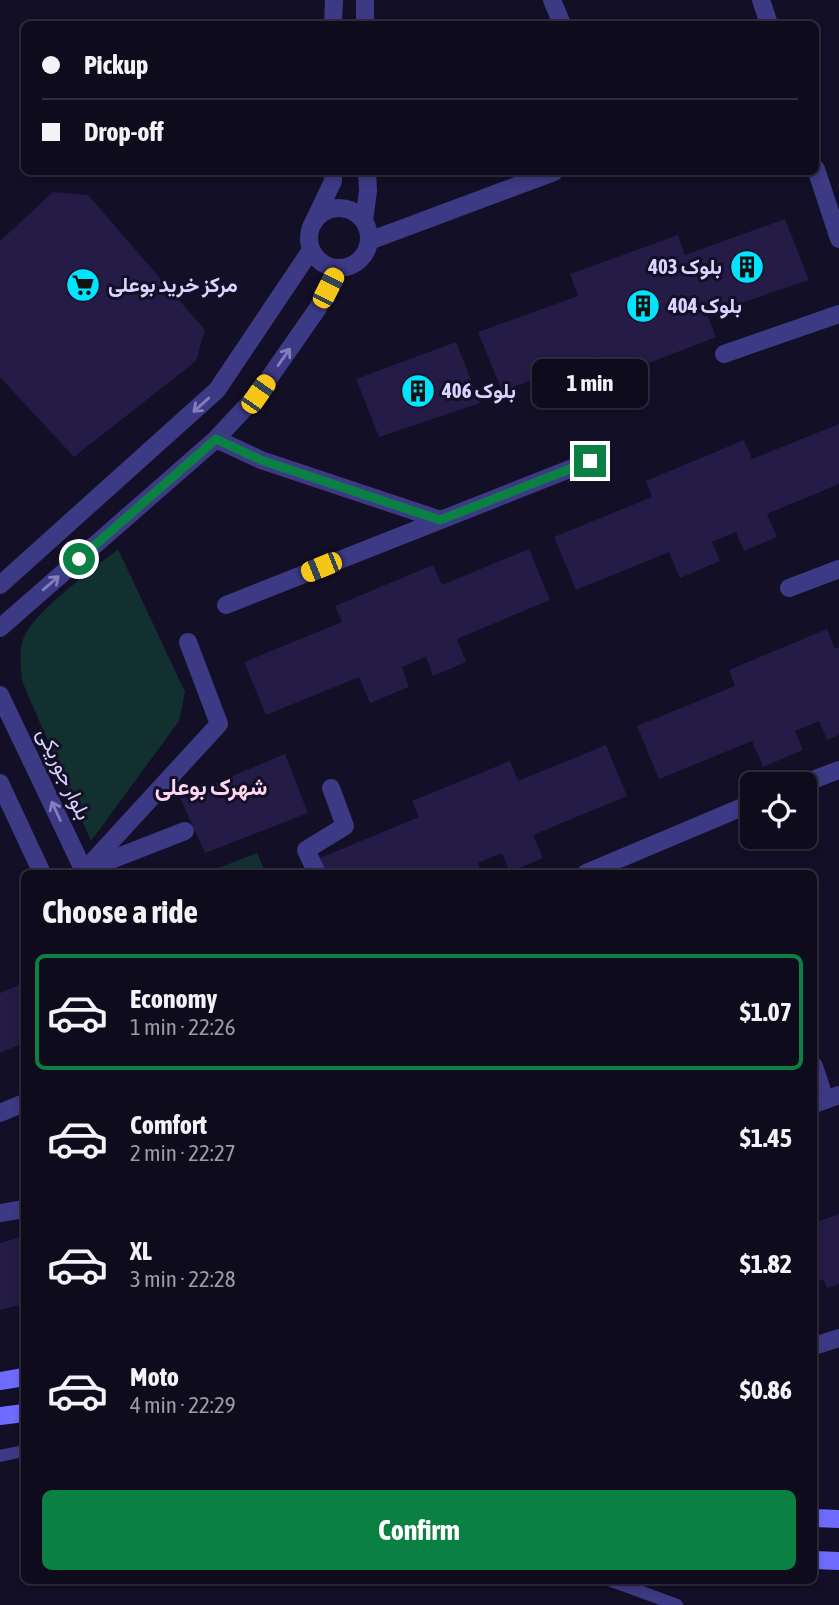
<!DOCTYPE html>
<html lang="en">
<head>
<meta charset="utf-8">
<style>
  body { margin:0; font-family:"Asap Condensed",Vazirmatn,sans-serif; background:#1c1929; color:#f1f3f6; height:100vh; display:flex; flex-direction:column; font-size:26px; white-space:nowrap }
  * { box-sizing:border-box; margin:0 }
  p { font-size:23px; color:#9b9ba3 }
  .icon { flex:none; width:38px; height:38px; fill:none; stroke:currentColor; stroke-width:2; stroke-linecap:round; stroke-linejoin:round }
  .map { position:relative; flex:1; overflow:hidden }
  .details { position:absolute; left:21px; top:870px; width:796px; height:714px; display:flex; flex-direction:column; background:#0e0b1c; border-radius:10px; box-shadow:0 4px 10px #0003,0 0 0 2px #2e2b3b }
  .details>* { flex:none }
  .top-card { position:absolute; left:21px; top:21px; width:798px; height:154px; border-radius:10px; box-shadow:0 4px 10px #0003,0 0 0 2px #2e2b3b; display:grid; align-content:center; height:154px; padding:0 21px; background:#0e0b1c }
  .controls { position:absolute; left:740px; top:772px; display:grid; gap:14px }
  .controls a { display:grid; place-items:center; width:77px; height:77px; border-radius:10px; background:#0e0b1c; box-shadow:0 4px 10px #0003,0 0 0 2px #2e2b3b; font-size:35px }
  .end { position:absolute; width:32px; height:32px; margin:-16px; border:9px solid #0b8043; background:#fff; box-shadow:0 0 0 4px #fff }
  .from { border-radius:50% }
  .bubble { position:absolute; height:49px; border-radius:10px; background:#0e0b1c; box-shadow:0 4px 10px #0003,0 0 0 2px #2e2b3b; font-size:23px; font-weight:700; line-height:49px; text-align:center }
  .car { position:absolute; width:21px; height:42px; margin:-21px -10px; border-radius:9px; box-shadow:0 0 5px 2px #0007; background:linear-gradient(#f5c518 24%,#345 0 40%,#f5c518 0 76%,#345 0 86%,#f5c518 0) }
  .top-card b { display:flex; align-items:center; gap:24px; height:66px; font-size:26px }
  .top-card b+b { border-top:2px solid #2e2b3b }
  .top-card i { width:18px; height:18px; background:#f1f3f6 }
  ul { padding:0; list-style:none }
  li { display:flex; align-items:center; gap:21px; height:116px; margin:0 14px 10px; padding:0 7px; border:4px solid transparent; border-radius:10px }
  li div { flex:1 }
  li b { display:block; font-size:26px }
  li em { font-style:normal; font-weight:700 }
  li.current { border-color:#0b8043 }
  li>.icon { width:63px; height:63px; stroke-width:1.5 }
  h2 { padding:0 21px; font-size:32px; line-height:84px }
  .primary-button { display:flex; gap:14px; margin-top:auto; padding:14px 21px }
  .primary-button a { flex:1; height:80px; border-radius:10px; background:#0b8043; color:#fff; font-size:28px; font-weight:700; line-height:80px; text-align:center }
  .map>svg:first-child { display:block }
  .green { fill:#12302f }
  .building { fill:#241b47 }
  .lines { fill:none; stroke-linecap:round; stroke-linejoin:round }
  .service { stroke:#3d3a85; stroke-width:12 }
  .minor { stroke:#3d3a85; stroke-width:18 }
  .tertiary { stroke:#3d3a85; stroke-width:18 }
  .secondary { stroke:#6f6bff; stroke-width:18 }
  .oneway { stroke:#837fbc }
  .route { stroke:#0b8043; stroke-width:9 }
  .labels { text-anchor:middle; stroke-width:6; stroke-linejoin:round; paint-order:stroke }
  .poi-label { font-size:21px; font-weight:bold; fill:#d9d4ff; stroke:#130f26; text-anchor:start }
  .street-label { font-size:21px; fill:#d9d4ff; stroke:#130f26 }
  .neighbourhood-label { font-size:23px; font-weight:bold; fill:#ffd6f0; stroke:#130f26 }
</style>
</head>
<body>
<div class="map">
<svg width="839" height="1605" viewBox="0 0 839 1605">
  <rect width="100%" height="100%" fill="#130f26"/>
  <g class="green">
    <path d="M118 549 185 692 179 721 91 841 22 681C21 668 19 655 22 643 29 614 94 569 118 549Z"/>
    <path d="M257 853 266 873H206Z"/>
  </g>
  <g class="building">
    <path d="M53 192 88 195 205 330 196 361 74 457 0 377V241Z"/>
    <path d="M785 219 809 280 708 314 704 306 716 337 608 379 599 356 502 391 478 332 578 296 570 274 678 235 685 255Z"/>
    <path d="M456 342 480 403 379 437 356 379Z"/>
    <path d="M839 424V484L767 514 777 537 744 551 736 532 712 542 720 561 680 578 669 552 576 590 554 537 652 497 646 481 744 440 752 459Z"/>
    <path d="M529 549 550 600 457 639 466 662 433 676 426 657 402 667 409 687 370 703 359 677 266 715 244 662 342 622 335 606 433 565 442 585Z"/>
    <path d="M827 629 835 649 839 647V735L827 740 819 721 795 731 803 750 763 767 752 741 659 779 637 726 735 686 729 670Z"/>
    <path d="M606 745 627 796 533 835 543 858 510 872 502 853 478 863 482 873H326L320 858 419 817 412 801 510 761 518 781Z"/>
    <path d="M285 754 308 813 205 853 180 798Z"/>
    <path d="M24 983V1043L0 1053V993Z"/>
    <path d="M839 1214V1284L827 1288 823 1279 814 1283V1223Z"/>
    <path d="M24 1236V1304L0 1310V1243Z"/>
  </g>
  <g class="lines">
    <g class="service">
      <path d="M0 1456 24 1451"/>
      <path d="M609 1580 677 1605"/>
    </g>
    <g class="minor">
      <path d="M552 0 562 24"/>
      <path d="M761 0 769 24"/>
      <path d="M333 24 334 0"/>
      <path d="M365 24V0"/>
      <path d="M816 169 839 239"/>
      <circle cx="339" cy="238" r="30"/>
      <path d="M315 219 333 181V172"/>
      <path d="M364 221 368 191 367 172"/>
      <path d="M369 241 554 172"/>
      <path d="M724 354 839 314"/>
      <path d="M216 439 261 460 441 520"/>
      <path d="M0 585 217 390 311 250"/>
      <path d="M789 588 839 569"/>
      <path d="M226 605 590 461"/>
      <path d="M0 628 216 439 258 394 318 308 337 269"/>
      <path d="M0 695 85 873"/>
      <path d="M0 783 42 873"/>
      <path d="M802 784 839 770"/>
      <path d="M90 868 185 831"/>
      <path d="M84 871 219 724 188 642"/>
      <path d="M317 873 306 850 345 826 331 788"/>
      <path d="M586 873 752 803"/>
      <path d="M814 1066 825 1100"/>
      <path d="M0 1113 24 1103"/>
      <path d="M0 1213 24 1209"/>
      <path d="M814 1346 839 1338"/>
    </g>
    <path class="tertiary" d="M814 1104 839 1095"/>
    <g class="secondary">
      <path d="M0 1381 24 1377"/>
      <path d="M0 1416 24 1413"/>
      <path d="M814 1518 839 1519"/>
      <path d="M814 1560 839 1561"/>
    </g>
  </g>
  <defs><path id="oneway-shaft" d="M-6 0H5M1.5-3L5.5 0L1.5 3" fill="none" stroke-width="1.6" stroke-linecap="round" stroke-linejoin="round" transform="scale(1.75)"/></defs>
  <g class="oneway">
    <use href="#oneway-shaft" transform="translate(284 357) rotate(-55)"/>
    <use href="#oneway-shaft" transform="translate(201 405) rotate(138)"/>
    <use href="#oneway-shaft" transform="translate(51 583) rotate(-41)"/>
    <use href="#oneway-shaft" transform="translate(56 811) rotate(-115)"/>
  </g>
  <g class="lines">
    <path class="route" d="M79 559 216 439 261 460 440 520 590 461"/>
  </g>
  <defs>
    <g id="building-disc" transform="scale(1.75)"><circle r="9.5" fill="#00e5ff" stroke="#130f26"/><path d="M-4-6H4V6H1V3H-1V6H-4ZM-2.5-4.3h1.7v1.8h-1.7ZM.8-4.3h1.7v1.8H.8ZM-2.5-1h1.7V.8h-1.7ZM.8-1h1.7V.8H.8Z" fill="#111"/></g>
    <g id="supermarket-disc" transform="scale(1.75)"><circle r="9.5" fill="#00e5ff" stroke="#130f26"/><path d="M-6-5.5h2.5l.6 2H6L4.5 2H-2.5L-4.4-4H-6ZM-1.5 3.2a1.3 1.3 0 1 0 .1 0ZM3 3.2a1.3 1.3 0 1 0 .1 0Z" fill="#111"/></g>
  </defs>
  <g fill-rule="evenodd">
    <use href="#building-disc" x="747" y="267"/>
    <use href="#supermarket-disc" x="83" y="285"/>
    <use href="#building-disc" x="643" y="306"/>
    <use href="#building-disc" x="418" y="391"/>
  </g>
  <g class="labels">
    <g class="poi-label">
      <text x="722" y="274" text-anchor="end">بلوک 403</text>
      <text x="108" y="292">مرکز خرید بوعلی</text>
      <text x="668" y="313">بلوک 404</text>
      <text x="442" y="398">بلوک 406</text>
    </g>
    <g class="street-label">
      <text transform="translate(64 774) rotate(65)" y="7">بلوار جوریکی</text>
    </g>
    <g class="neighbourhood-label">
      <text x="211" y="795">شهرک بوعلی</text>
    </g>
  </g>
</svg>
<div class="controls">
<a><svg class="icon" aria-label="locate" viewBox="0 0 24 24"><circle cx="12" cy="12" r="6"/><path d="M12 2v4M12 18v4M2 12h4M18 12h4"/></svg></a>
</div>
<i class="end from" style="left:79px;top:559px"></i>
<i class="end" style="left:590px;top:461px"></i>
<div class="bubble" style="left:532px;top:359px;width:116px">1 min</div>
<i class="car" style="left:328px;top:288px;rotate:27deg"></i>
<i class="car" style="left:258px;top:394px;rotate:35deg"></i>
<i class="car" style="left:321px;top:567px;rotate:248deg"></i>
<div class="top-card">
<b><i class="from"></i>Pickup</b>
<b><i></i>Drop-off</b>
</div>
<section class="details">
<h2>Choose a ride</h2>
<ul>
<li class="current"><svg class="icon" aria-label="car" viewBox="0 0 24 24"><path d="M5 17H2v-5l4-1 3-4h7l3 4 3 1v5h-3M9 17h6M6 11h13"/><circle cx="7" cy="17" r="2"/><circle cx="17" cy="17" r="2"/></svg><div><b>Economy</b><p>1 min · 22:26</p></div><em>$1.07</em></li>
<li><svg class="icon" aria-label="car" viewBox="0 0 24 24"><path d="M5 17H2v-5l4-1 3-4h7l3 4 3 1v5h-3M9 17h6M6 11h13"/><circle cx="7" cy="17" r="2"/><circle cx="17" cy="17" r="2"/></svg><div><b>Comfort</b><p>2 min · 22:27</p></div><em>$1.45</em></li>
<li><svg class="icon" aria-label="car" viewBox="0 0 24 24"><path d="M5 17H2v-5l4-1 3-4h7l3 4 3 1v5h-3M9 17h6M6 11h13"/><circle cx="7" cy="17" r="2"/><circle cx="17" cy="17" r="2"/></svg><div><b>XL</b><p>3 min · 22:28</p></div><em>$1.82</em></li>
<li><svg class="icon" aria-label="car" viewBox="0 0 24 24"><path d="M5 17H2v-5l4-1 3-4h7l3 4 3 1v5h-3M9 17h6M6 11h13"/><circle cx="7" cy="17" r="2"/><circle cx="17" cy="17" r="2"/></svg><div><b>Moto</b><p>4 min · 22:29</p></div><em>$0.86</em></li>
</ul>
<div class="primary-button"><a>Confirm</a></div>
</section>
</div>
</body>
</html>
